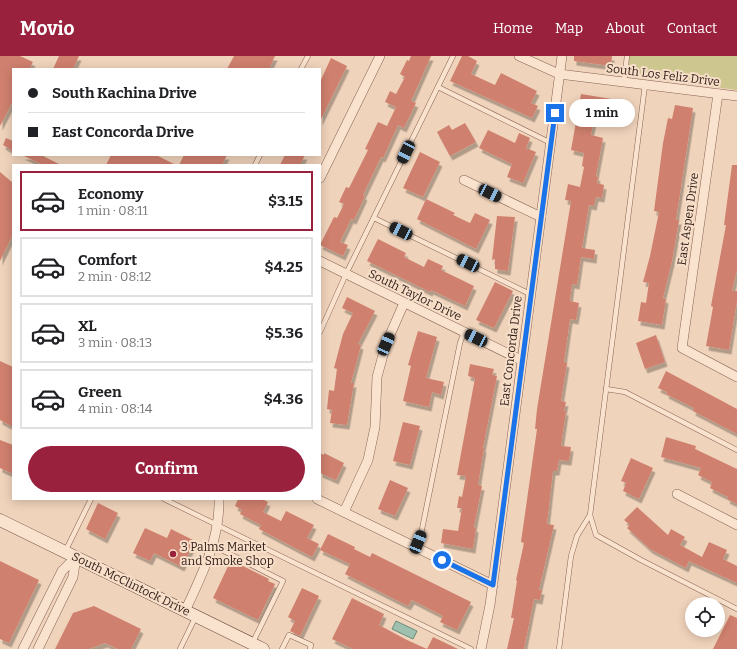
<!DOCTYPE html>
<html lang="en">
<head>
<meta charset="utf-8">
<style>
  body { margin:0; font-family:Bitter,serif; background:#f2f2f2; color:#202124; height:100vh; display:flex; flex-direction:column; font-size:15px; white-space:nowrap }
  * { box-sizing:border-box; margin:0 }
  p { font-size:13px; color:#757577 }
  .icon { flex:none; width:22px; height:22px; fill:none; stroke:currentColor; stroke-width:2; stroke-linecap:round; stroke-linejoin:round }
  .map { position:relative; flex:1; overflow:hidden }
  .details { position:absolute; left:12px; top:108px; width:309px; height:336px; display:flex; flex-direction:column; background:#fff; border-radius:0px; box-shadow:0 2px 10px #0003 }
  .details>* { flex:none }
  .hud { position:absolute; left:12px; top:12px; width:309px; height:88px; border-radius:0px; box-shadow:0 2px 10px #0003; display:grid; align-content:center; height:88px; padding:0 16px; background:#fff }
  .fabs { position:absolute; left:685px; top:541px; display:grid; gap:8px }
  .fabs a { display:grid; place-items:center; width:40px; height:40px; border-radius:50%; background:#fff; box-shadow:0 2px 10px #0003; font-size:20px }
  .end { position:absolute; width:18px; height:18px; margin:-9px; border:5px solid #1a73e8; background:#fff; box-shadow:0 0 0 2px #fff }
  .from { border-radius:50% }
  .bubble { position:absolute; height:28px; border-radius:14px; background:#fff; box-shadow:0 2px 10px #0003; font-size:13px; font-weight:700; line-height:28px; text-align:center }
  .car { position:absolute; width:12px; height:24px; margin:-12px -6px; border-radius:5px; box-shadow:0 0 3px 1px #0007; background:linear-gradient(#222 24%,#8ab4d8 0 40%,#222 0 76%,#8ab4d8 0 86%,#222 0) }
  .hud b { display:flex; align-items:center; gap:14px; height:38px; font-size:15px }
  .hud b+b { border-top:1px solid #e0e0e0 }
  .hud i { width:10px; height:10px; background:#202124 }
  ul { padding:7px 0 0; list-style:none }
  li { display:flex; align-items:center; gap:12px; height:60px; margin:0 8px 6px; padding:0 8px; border:2px solid #e0e0e0; border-radius:0px }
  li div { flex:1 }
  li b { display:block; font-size:15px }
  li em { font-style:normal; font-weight:700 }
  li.current { border-color:#99213e }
  li>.icon { width:36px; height:36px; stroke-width:1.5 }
  .button { display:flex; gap:8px; margin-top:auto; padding:8px 16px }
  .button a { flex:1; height:46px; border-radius:24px; background:#99213e; color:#fff; font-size:16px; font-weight:700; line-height:46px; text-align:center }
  header { display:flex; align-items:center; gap:24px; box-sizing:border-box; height:56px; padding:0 20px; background:#99213e; color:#fff }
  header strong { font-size:19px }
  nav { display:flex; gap:22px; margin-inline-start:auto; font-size:14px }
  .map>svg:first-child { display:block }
  .green { fill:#cdc68f }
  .water { fill:#9fc0af; stroke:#678d7b }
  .building { fill:#d0806e; filter:url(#shadow) }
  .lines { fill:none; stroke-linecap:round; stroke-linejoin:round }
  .lane-casing { stroke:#876354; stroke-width:5.5 }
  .street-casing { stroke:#876354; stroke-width:10 }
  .secondary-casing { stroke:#684538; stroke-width:13 }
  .lane { stroke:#fae3ce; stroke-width:4.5 }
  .street { stroke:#fae3ce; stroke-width:9 }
  .secondary { stroke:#fae3ce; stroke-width:12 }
  .route { stroke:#1a73e8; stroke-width:5 }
  .poi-dot { fill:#99213e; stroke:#f7dfca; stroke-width:1.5 }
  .labels { text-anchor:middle; stroke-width:4; stroke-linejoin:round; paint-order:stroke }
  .street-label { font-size:12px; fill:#35211a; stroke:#f7dfca }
  .poi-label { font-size:12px; fill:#35211a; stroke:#f7dfca; text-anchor:start }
</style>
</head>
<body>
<header>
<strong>Movio</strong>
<nav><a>Home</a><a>Map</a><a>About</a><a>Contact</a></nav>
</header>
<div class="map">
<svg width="737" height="593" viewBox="0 0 737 593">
  <defs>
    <filter id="shadow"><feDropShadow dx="2.5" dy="4.5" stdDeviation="0" flood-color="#0004"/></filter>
  </defs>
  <rect width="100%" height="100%" fill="#f0d3bb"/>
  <path class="green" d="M629 0H737V34L626 19Z"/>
  <path class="water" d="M396 565 417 575 413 583 392 573Z"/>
  <g class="building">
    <path d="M0 0H20L33 6 29 13H13V45L0 70Z"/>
    <path d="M59 0H79L73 13H53Z"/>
    <path d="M234 0H275L269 13H227Z"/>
    <path d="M411 0H431L411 45 416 47 404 72 398 69 383 102 381 101 363 139 365 140 354 164 351 163 340 186 348 189 343 200 320 189 334 161 337 162 344 148 339 146 346 131 349 132 368 94 365 93 378 66 387 70 396 51 385 46 390 35 396 38 405 21 400 18 407 4 409 5Z"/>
    <path d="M462 0H468L477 5 471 18 495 29 501 17 537 35 531 47 538 50 532 62 450 25Z"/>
    <path d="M574 0H612L611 10 574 5Z"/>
    <path d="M331 2 347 10 320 65V26Z"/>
    <path d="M581 38 618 44 616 55 596 52 591 79 603 82 596 120 598 121 597 127 604 129 602 142 596 141 594 150 589 149 582 192 595 194 594 203 581 201 577 229 572 228 570 245 579 247 576 264 570 263 564 306 567 307 561 345 566 346 564 355H566L561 390 571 391 569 405 559 404 557 415H553L547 468 554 469 539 534H542L540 544 534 543 524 593H507L514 562H511L517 525 516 524 524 487 521 486 537 373H535L537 353 571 145 565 144 568 128 580 131 584 111 582 110 584 97 571 94Z"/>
    <path d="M675 49 693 52 676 164H679L672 205 663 242 666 243 662 269 638 265 641 246 646 247 649 227 643 226 650 200 659 156 654 155 663 87 668 62 672 63Z"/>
    <path d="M465 67 476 86 450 100 437 76 449 69 452 74Z"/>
    <path d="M488 74 515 87 519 77 530 82 526 92 536 96 523 127 507 121 512 108 479 92Z"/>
    <path d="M6 82 13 85V95L3 89Z"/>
    <path d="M420 96 440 106 423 141 403 132Z"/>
    <path d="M22 99H41L61 109H43Z"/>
    <path d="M111 99H156L176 109H106Z"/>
    <path d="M184 99H227L222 109H179Z"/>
    <path d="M285 99H305L300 109H280Z"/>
    <path d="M732 109H737V214L732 235H737V245L729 294 706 290 713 251 711 250 726 169H724Z"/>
    <path d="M0 116 13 127V178L0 205Z"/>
    <path d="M426 143 455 157 453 159 470 167 475 157 490 164 476 193 417 163Z"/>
    <path d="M497 160 515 161 508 215 495 213V203L492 204Z"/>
    <path d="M378 183 406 197 404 201 424 211 428 203 443 210 441 214 474 230 465 250 431 234 430 236 367 205Z"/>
    <path d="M495 226 513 235 494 272 476 264Z"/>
    <path d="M347 241 375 255 358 288 361 289 351 327H354L347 369 330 367 332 354 327 353 329 334 334 335 337 313 334 312 343 278 353 257 342 252Z"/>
    <path d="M418 275 437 281 426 322 444 326 441 339 432 336 429 351 403 345 411 310 408 309Z"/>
    <path d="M656 279 665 306 645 313 636 287Z"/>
    <path d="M0 305 13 311V371L0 364Z"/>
    <path d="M470 308 494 313 492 319 497 320 483 392H484L478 429 482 430 474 471 476 472 473 493 441 487 443 473 458 475 462 452H457L459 440 462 441 466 420 457 419 475 322 468 320Z"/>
    <path d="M666 315 737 353V378L693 355 694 352 666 338 667 336 658 332Z"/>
    <path d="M403 366 420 370 410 409 393 405Z"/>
    <path d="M666 381 696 390 695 393 737 413V448L727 443 728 441 710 432 712 426 698 419 701 412 661 401Z"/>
    <path d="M0 384 13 389V418L0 412Z"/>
    <path d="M320 397 324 399V397L344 407 336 424 320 417Z"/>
    <path d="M631 402 653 412 639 443 623 435 626 427 621 425Z"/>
    <path d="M390 424 408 432 395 460 378 453Z"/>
    <path d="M238 443H262L268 446 263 456 281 465 286 455 314 469 307 482 319 488 312 501 259 473 261 469 240 458 242 454 235 450Z"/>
    <path d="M98 447 118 457 105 483 86 473Z"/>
    <path d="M637 451 668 479 671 473 685 481 680 489 702 501 709 486 727 494 723 503 737 510V527L689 505 686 512 650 493 627 472 630 469 624 464Z"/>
    <path d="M145 472 167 482 171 473 195 485 182 511 154 497 150 505 133 497Z"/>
    <path d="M328 478 355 491 354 493 370 501 372 497 471 546 457 574 440 566 443 560 412 544 408 550 345 518 350 508 320 494Z"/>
    <path d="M231 504 269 523 268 525 275 528 258 564 213 542Z"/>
    <path d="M0 505 39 524 9 587 0 583Z"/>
    <path d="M302 532 319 540 300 580 290 575 295 565 288 561Z"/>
    <path d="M352 542 384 558 379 569 407 584 427 593 433 581 458 593H353L332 583Z"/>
    <path d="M94 550 141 573 131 593H118L105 587 89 593H55L73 557Z"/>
    <path d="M730 559 737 562V593H713Z"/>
  </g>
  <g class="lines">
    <g class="lane-casing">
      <g id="lane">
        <path d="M301 13 308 0"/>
        <path d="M624 26 627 0"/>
        <path d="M645 29 590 459 596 479 641 504 737 553"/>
        <path d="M438 31 551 87"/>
        <path d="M255 109 260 99"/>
        <path d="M374 162 530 238"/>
        <path d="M320 276 346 218 453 0"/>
        <path d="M606 333 625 336 737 394"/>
        <path d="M164 443 471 593"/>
        <path d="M212 489 283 525 253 586"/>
        <path d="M416 491 421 478 460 287 464 276"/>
        <path d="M65 496 91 443"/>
        <path d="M180 593 196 560"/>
        <path d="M282 593 289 579 311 589 310 593"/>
        <path d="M559 593 571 500 577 480 590 459"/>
      </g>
    </g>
    <g class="street-casing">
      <g id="street">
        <path d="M519 0 559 18 737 40"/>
        <path d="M718 38 682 292 737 321"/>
        <path d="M320 122 380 0"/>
        <path d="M464 124 541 161"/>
        <path d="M320 205 521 304"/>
        <path d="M677 438 737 469"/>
        <path d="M317 443 493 529"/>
        <path d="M344 456 368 404 375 371 377 321 386 288 404 247"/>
        <path d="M185 555C202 519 220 483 219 443"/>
        <path d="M23 593 62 515 76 501 73 521 38 593"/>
        <path d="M481 593 490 549 562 0"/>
      </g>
    </g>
    <g class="secondary-casing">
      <path id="secondary" d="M0 464 263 593"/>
    </g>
    <use href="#lane" class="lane"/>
    <use href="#street" class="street"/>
    <use href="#secondary" class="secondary"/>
  </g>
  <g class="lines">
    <path class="route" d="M442 504 493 529 555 57"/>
  </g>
  <circle class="poi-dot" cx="173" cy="498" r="4"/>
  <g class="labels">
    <g class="street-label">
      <text transform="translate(663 19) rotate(7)" y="4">South Los Feliz Drive</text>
      <text transform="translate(688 163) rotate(-82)" y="4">East Aspen Drive</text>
      <text transform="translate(415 239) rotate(26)" y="4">South Taylor Drive</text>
      <text transform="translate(511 295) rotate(-83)" y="4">East Concorda Drive</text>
      <text transform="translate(131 528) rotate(26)" y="4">South McClintock Drive</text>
    </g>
    <g class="poi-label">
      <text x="181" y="495">3 Palms Market<tspan x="181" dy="14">and Smoke Shop</tspan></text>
    </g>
  </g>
</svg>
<div class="fabs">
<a><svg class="icon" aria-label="locate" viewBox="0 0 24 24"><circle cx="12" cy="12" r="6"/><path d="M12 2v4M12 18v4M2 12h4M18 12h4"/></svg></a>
</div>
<i class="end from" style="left:442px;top:504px"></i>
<i class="end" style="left:555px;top:57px"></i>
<div class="bubble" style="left:569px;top:43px;width:66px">1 min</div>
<i class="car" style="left:406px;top:96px;rotate:206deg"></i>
<i class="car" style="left:490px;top:137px;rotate:116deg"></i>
<i class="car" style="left:401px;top:175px;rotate:296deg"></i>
<i class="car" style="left:468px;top:207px;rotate:296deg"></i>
<i class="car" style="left:476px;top:282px;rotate:296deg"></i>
<i class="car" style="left:386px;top:288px;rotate:24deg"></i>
<i class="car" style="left:418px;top:486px;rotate:22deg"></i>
<div class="hud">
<b><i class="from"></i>South Kachina Drive</b>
<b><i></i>East Concorda Drive</b>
</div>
<section class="details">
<ul>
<li class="current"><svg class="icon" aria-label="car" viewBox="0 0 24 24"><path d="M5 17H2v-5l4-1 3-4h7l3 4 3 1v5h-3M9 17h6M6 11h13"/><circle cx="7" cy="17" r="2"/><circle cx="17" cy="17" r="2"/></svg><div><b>Economy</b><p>1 min · 08:11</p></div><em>$3.15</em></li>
<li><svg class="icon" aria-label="car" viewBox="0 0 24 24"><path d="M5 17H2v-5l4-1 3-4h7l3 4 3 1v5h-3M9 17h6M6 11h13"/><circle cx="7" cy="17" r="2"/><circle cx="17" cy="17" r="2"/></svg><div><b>Comfort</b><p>2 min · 08:12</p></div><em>$4.25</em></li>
<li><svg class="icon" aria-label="car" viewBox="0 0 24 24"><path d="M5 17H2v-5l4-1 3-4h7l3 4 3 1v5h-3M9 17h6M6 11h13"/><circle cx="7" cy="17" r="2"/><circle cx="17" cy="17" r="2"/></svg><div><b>XL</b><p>3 min · 08:13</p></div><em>$5.36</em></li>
<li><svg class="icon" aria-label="car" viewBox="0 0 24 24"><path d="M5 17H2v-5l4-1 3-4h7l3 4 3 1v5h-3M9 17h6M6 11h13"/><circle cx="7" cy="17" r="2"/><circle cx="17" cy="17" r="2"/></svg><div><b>Green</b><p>4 min · 08:14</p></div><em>$4.36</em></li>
</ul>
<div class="button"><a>Confirm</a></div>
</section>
</div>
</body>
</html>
